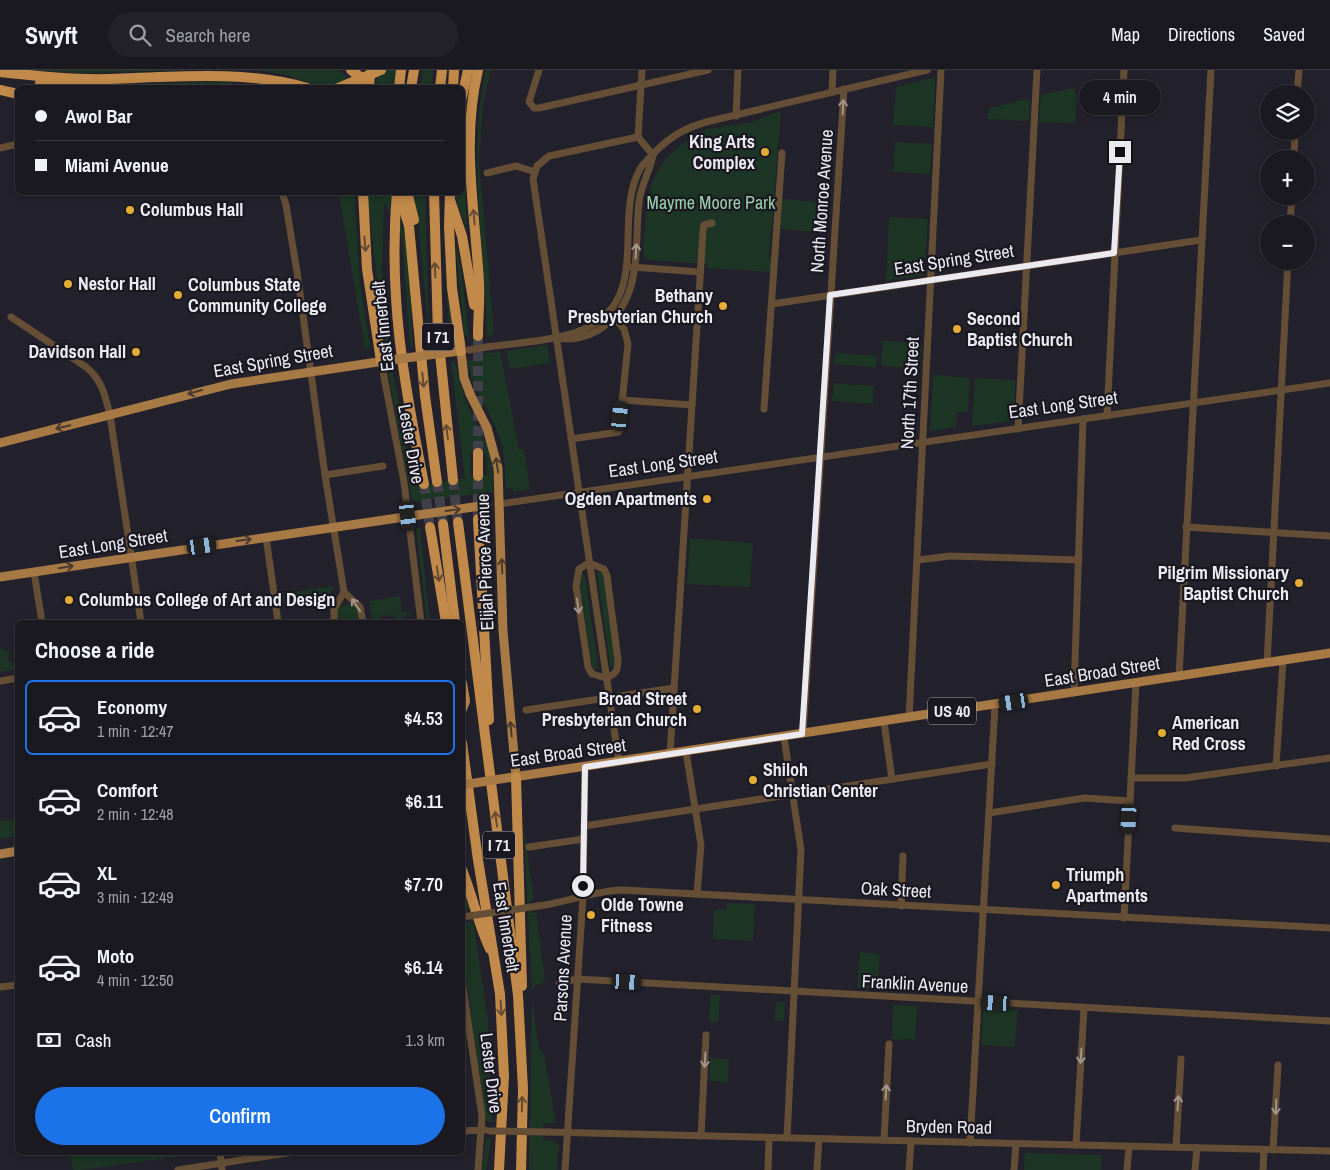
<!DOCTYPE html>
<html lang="en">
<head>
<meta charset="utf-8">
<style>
  body { margin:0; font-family:"Archivo Narrow",sans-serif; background:#232229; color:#f1f3f6; height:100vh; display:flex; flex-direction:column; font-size:19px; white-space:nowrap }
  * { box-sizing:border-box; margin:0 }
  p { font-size:16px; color:#9fa0a5 }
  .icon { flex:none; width:28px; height:28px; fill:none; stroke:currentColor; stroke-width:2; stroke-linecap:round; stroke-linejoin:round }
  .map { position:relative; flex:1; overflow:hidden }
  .details { position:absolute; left:15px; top:550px; width:450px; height:535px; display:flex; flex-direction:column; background:#1a1920; border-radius:8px; box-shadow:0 2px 8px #0003,0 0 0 1px #38383e }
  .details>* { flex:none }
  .banner { position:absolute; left:15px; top:15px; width:450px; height:110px; border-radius:8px; box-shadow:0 2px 8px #0003,0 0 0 1px #38383e; display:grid; align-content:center; height:110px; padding:0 20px; background:#1a1920 }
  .buttons { position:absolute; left:1260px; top:15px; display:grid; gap:10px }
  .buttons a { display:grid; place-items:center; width:55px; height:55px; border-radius:50%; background:#1a1920; box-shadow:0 2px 8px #0003,0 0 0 1px #38383e; font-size:25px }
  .end { position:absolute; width:22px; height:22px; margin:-11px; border:6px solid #ebeaf1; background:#111; box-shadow:0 0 0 2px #111 }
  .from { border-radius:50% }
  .bubble { position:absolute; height:35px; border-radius:18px; background:#1a1920; box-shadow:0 2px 8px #0003,0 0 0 1px #38383e; font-size:16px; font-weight:600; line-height:35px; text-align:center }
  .car { position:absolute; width:15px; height:30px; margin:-15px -8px; border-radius:6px; box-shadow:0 0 4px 1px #0007; background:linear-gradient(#222 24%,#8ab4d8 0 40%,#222 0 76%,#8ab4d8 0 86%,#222 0) }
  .banner b { display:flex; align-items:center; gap:18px; height:48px; font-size:19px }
  .banner b+b { border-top:1px solid #38383e }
  .banner i { width:12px; height:12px; background:#f1f3f6 }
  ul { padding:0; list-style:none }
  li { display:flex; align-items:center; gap:15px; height:75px; margin:0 10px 8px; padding:0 10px; border:2px solid transparent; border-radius:8px }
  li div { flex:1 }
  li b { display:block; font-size:19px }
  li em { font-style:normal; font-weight:600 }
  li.current { border-color:#1a73e8 }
  li>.icon { width:45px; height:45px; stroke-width:1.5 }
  h2 { padding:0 20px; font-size:22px; line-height:60px }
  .pay { display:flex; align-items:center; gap:12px; height:55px; padding:0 20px; font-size:19px }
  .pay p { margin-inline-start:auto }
  .cta { display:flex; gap:10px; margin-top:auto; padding:10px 20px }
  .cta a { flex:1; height:58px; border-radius:30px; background:#1a73e8; color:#fff; font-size:20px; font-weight:600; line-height:58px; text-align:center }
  header { display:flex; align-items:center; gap:30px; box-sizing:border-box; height:70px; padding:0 25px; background:#1a1920; border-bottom:1px solid #38383e }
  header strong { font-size:24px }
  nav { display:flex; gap:28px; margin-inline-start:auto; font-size:18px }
  .search { width:350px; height:45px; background:#232229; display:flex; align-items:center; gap:12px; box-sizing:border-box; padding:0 18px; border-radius:28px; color:#9fa0a5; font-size:19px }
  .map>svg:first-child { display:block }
  .green { fill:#1d3525; fill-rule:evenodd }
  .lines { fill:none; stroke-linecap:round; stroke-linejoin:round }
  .highway-tunnel { stroke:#413f49; stroke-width:10; stroke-dasharray:10 5; stroke-linecap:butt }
  .minor { stroke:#654e36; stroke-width:7 }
  .major { stroke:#a77945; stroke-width:9 }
  .highway { stroke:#c1894a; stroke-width:10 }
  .minor-bridge { stroke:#654e36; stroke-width:7 }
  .major-bridge { stroke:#a77945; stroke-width:9 }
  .highway-bridge { stroke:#c1894a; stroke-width:10 }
  .oneway { stroke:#a1948a }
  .oneway2 { stroke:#654b33 }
  .oneway3 { stroke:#4b3a2e }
  .route { stroke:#ebeaf1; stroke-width:6 }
  .poi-dot { fill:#e4ad35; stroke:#1a1821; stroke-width:2 }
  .labels { text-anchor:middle; stroke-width:4.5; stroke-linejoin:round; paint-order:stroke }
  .shield { fill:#1a1821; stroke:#acabb3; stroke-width:1 }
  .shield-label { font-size:16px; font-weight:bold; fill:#ebeaf1 }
  .poi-label { font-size:18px; font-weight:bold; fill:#ebeaf1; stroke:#1a1821; text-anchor:start }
  .street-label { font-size:18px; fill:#ebeaf1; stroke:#1a1821 }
  .park-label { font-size:18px; fill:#9aceaa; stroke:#1a1821 }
</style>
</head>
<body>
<header>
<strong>Swyft</strong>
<div class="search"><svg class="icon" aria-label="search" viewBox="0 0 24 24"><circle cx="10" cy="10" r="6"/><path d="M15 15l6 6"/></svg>Search here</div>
<nav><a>Map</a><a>Directions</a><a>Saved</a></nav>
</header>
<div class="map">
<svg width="1330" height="1100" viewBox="0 0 1330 1100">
  <rect width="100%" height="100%" fill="#23212b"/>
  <g class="green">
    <path d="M32 0H186L81 3Z"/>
    <path d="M256 0H338L360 17H319L286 5Z"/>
    <path d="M378 0H396L394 17H382L376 12Z"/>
    <path d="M423 0H433L432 17H420Z"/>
    <path d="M486 0H491L483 34 479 90 494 263 487 268C486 178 466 89 486 0Z"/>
    <path d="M935 7 933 57 893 55 896 17Z"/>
    <path d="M232 11V14L272 17 166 18 128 14Z"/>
    <path d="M1073 18 1077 25 1075 53 1039 52 1041 25Z"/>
    <path d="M1027 29 1029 31V51L987 49 990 38Z"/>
    <path d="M466 39 464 87 467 160 455 127V123L462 122V58Z"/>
    <path d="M781 41 769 187 771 188V202L707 198V194L648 190 644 187C642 177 644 166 645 156 648 112 658 83 702 63V61C718 56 735 56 752 52 763 49 771 43 781 41Z"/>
    <path d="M895 72 932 74 930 104 893 102Z"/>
    <path d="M339 123H354L360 213 370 277 365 279Z"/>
    <path d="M367 123H391C412 171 410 225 413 277L410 278 402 167 384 131 382 198 389 277H385Z"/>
    <path d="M411 123H425L429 269 419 158Z"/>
    <path d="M782 129 829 133 827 163 780 159Z"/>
    <path d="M889 147 928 149 924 205 886 211Z"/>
    <path d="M455 169 461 196 469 268 464 263Z"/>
    <path d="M444 184 452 255 450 271Z"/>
    <path d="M883 271 922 273 920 298 881 296Z"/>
    <path d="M547 275 550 293 510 299 506 281Z"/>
    <path d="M500 281 519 380 524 379 530 419 513 422V418L506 419C505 403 505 385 500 369 491 342 473 320 467 291L475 290V285Z"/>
    <path d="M835 283 877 286 876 297 834 294Z"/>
    <path d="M451 292H455L464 327 488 378 492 393 493 422 416 432 415 430 412 433 388 303 393 302 413 416 465 408ZM470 383H487V405L471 407Z"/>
    <path d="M933 305 970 308 968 342H957L956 357 930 361Z"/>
    <path d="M975 308 1015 310 1014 344 1010 351 972 356Z"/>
    <path d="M834 313 874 316 873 334 832 331Z"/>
    <path d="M420 457 430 552H427L416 458Z"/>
    <path d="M690 468 753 473 750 517 687 514Z"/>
    <path d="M601 500 604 506 616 592 613 598 610 595 597 503Z"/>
    <path d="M580 502 585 505 598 597 596 600 592 596 579 509Z"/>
    <path d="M334 516C329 533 311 531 295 534V531L280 534 279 524Z"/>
    <path d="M400 526 401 541 414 545 402 547 403 551 397 552 395 545 381 547 382 552H373L369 531Z"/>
    <path d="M351 534 357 538 360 552H337V538L344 535Z"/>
    <path d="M0 579H4L10 584 7 590 14 594V600L0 602Z"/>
    <path d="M17 749V766L0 769V751Z"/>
    <path d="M523 752 534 830 529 831 531 843H536L545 908 543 913 535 915 532 921Z"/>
    <path d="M462 811 471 839 463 840Z"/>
    <path d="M727 833 755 834 753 871 713 869 714 840H726Z"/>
    <path d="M473 851 488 950 492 1052H488L485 1047 463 886 462 853Z"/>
    <path d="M860 882 880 884 877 919 857 918Z"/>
    <path d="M710 925H720L718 952H709Z"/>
    <path d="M532 929 539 978 544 984 556 1053 543 1054V1070L553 1071 559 1075 557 1100H529Z"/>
    <path d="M776 932H785L784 951 774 950Z"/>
    <path d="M893 935 917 936 915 970 892 969Z"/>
    <path d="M983 938 1018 940 1015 977 981 975Z"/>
    <path d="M710 988 729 989 728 1012 709 1011Z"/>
    <path d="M486 1068H491L486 1100H482Z"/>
    <path d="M70 1083V1082L205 1083 80 1100H73Z"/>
    <path d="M1025 1083 1102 1085 1101 1100H1024Z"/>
  </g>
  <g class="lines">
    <g class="highway-tunnel">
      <path d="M478 266V383"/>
      <path d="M453 410 458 452"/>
      <path d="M437 412 443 454"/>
      <path d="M424 414 430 457"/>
      <path d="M478 449V406"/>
    </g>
    <g class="minor">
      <path d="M539 0 529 32 534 38H539L708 0"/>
      <path d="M642 0 638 67 653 85"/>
      <path d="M832 22 833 0"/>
      <path d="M1297 24 1299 0"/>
      <path d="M736 46 738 0"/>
      <path d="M0 78 18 74"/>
      <path d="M1294 89 1295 61"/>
      <path d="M487 103 516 96 535 102"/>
      <path d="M282 122 286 135 297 202 325 405 344 522 360 537 363 552"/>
      <path d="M1290 154 1292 126"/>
      <path d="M632 197 700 202"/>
      <path d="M772 234 1201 170"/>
      <path d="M11 247 86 297C102 310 105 325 110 345L141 552"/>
      <path d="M557 268C572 271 584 268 597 261 644 234 634 178 639 132 641 115 650 101 653 85"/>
      <path d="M487 277C517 273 565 270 591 256 650 223 613 148 640 99 644 92 650 88 655 82 672 65 687 57 710 51L927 0"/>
      <path d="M381 291 404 412 421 552"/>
      <path d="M622 330 692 335"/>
      <path d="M764 339 782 83"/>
      <path d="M1107 346 1124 0"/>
      <path d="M1018 359 1037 0"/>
      <path d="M571 369 619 362 628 274 624 259 614 248"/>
      <path d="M325 405 383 396"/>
      <path d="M500 434 1330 313"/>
      <path d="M1186 457 1330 466"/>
      <path d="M266 467 278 552"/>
      <path d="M918 490 950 486 1079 490"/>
      <path d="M589 493 579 499 576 516 588 597 592 604 606 608"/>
      <path d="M589 493 604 499 607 506 618 590C618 601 616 604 606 608"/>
      <path d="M34 502 42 552"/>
      <path d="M334 552V539L344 522"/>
      <path d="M1267 593 1288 191"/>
      <path d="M1179 607 1211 0"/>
      <path d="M0 611 18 608"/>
      <path d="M1074 623 1083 349"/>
      <path d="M526 640 674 618"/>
      <path d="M909 648 941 0"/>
      <path d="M884 652 892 709"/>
      <path d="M803 664 844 19"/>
      <path d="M784 667 801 780 787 1068"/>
      <path d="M686 682 701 775 697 824"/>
      <path d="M670 684 703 161 704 155 712 153"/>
      <path d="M619 692 533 109 537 96 549 86 638 67"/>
      <path d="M1276 696 1283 591"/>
      <path d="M1131 708H1185L1330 688"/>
      <path d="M989 743 1084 728 1130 731"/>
      <path d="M584 756 992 694"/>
      <path d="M1175 758 1330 769"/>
      <path d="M529 777 584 769"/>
      <path d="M538 836C567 832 593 821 622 820L1330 858"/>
      <path d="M901 836 903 786"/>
      <path d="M1124 848 1136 613"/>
      <path d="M462 911 482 1046 478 1100"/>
      <path d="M559 913 577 909 1330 951"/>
      <path d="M0 917 18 915"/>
      <path d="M462 1061 485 1060"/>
      <path d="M547 1062 1330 1081"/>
      <path d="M701 1066 706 965"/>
      <path d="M884 1070 889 974"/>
      <path d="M970 1073 995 635"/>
      <path d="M1076 1075 1084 938"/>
      <path d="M1176 1077 1181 989"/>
      <path d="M1273 1080 1278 995"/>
      <path d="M220 1082 222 1100"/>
      <path d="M178 1100 293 1082"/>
      <path d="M565 1100 583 827 585 697"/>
      <path d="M768 1100 769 1068"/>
      <path d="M817 1100 819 1069"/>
      <path d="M909 1100 911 1071"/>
      <path d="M1014 1100 1016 1074"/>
      <path d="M1127 1100 1129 1077"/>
      <path d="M1195 1100 1197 1078"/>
      <path d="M1263 1100 1264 1080"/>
    </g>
    <g class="major">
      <path d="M451 282 461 281 464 308 470 324"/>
      <path d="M487 358 498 398 503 561 516 707"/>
      <path d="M0 373 231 314 391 290"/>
      <path d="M0 507 418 445"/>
      <path d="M494 710 1330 583"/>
      <path d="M0 784 18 781"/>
    </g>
    <g class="highway">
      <path d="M351 0 367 12"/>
      <path d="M0 2C37 6 73 10 110 9 172 7 249 0 307 18"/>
      <path d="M40 13 97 18"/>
      <path d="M399 18 401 0"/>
      <path d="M411 18 414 0"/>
      <path d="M440 18 442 0"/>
      <path d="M453 18 454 0"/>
      <path d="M0 20 18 24"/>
      <path d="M462 27 468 0"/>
      <path d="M363 122 367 199 381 291"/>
      <path d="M397 122C388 225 404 314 424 414"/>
      <path d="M407 122 414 150"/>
      <path d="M434 122 438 264 453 410"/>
      <path d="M399 123 409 156 425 326 437 412"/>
      <path d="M450 130 462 166 474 235"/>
      <path d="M449 157 452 218 461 281"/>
      <path d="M478 266C478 248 480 230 479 212 475 141 461 71 478 0"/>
      <path d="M478 406V383"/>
      <path d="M478 449 489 650"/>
      <path d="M458 452 518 925 523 1019 521 1100"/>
      <path d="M443 454 455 552"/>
      <path d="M430 457 446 552"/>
      <path d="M462 613 465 631 462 639"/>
      <path d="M462 673 478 790 500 924 504 1006 499 1100"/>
      <path d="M516 707 522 916"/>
      <path d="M462 800C473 827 478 854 490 879"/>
    </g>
    <g class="minor-bridge">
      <path d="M469 280 487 277"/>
      <path d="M462 847 538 836"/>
      <path d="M490 1061 547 1062"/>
    </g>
    <g class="major-bridge">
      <path d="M391 290 451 282"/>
      <path d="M470 324 487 358"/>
      <path d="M418 445 487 435"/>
      <path d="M462 715 494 710"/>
    </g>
    <g class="highway-bridge">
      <path d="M338 18 381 0"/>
      <path d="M369 18 370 4"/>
      <path d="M449 157 450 122"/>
    </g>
  </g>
  <defs><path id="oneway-shaft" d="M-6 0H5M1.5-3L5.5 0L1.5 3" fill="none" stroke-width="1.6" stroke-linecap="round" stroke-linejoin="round" transform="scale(1.25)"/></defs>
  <g class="oneway">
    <use href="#oneway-shaft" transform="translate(843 37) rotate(-87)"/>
    <use href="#oneway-shaft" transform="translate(636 181) rotate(-86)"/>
    <use href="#oneway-shaft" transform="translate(356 535) rotate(-124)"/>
    <use href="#oneway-shaft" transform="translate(578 536) rotate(82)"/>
    <use href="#oneway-shaft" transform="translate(1081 986) rotate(93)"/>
    <use href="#oneway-shaft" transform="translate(705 990) rotate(93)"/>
    <use href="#oneway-shaft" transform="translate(886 1022) rotate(-87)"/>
    <use href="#oneway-shaft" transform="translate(1178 1033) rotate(-86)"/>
    <use href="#oneway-shaft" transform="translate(1276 1037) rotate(93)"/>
  </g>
  <g class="oneway2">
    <use href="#oneway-shaft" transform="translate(474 147) rotate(-95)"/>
    <use href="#oneway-shaft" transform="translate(365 174) rotate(85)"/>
    <use href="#oneway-shaft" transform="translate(435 200) rotate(-93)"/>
    <use href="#oneway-shaft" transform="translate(423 310) rotate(84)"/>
    <use href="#oneway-shaft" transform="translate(447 362) rotate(-97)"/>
    <use href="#oneway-shaft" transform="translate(438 504) rotate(81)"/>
    <use href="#oneway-shaft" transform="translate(496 749) rotate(-98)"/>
    <use href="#oneway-shaft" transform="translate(501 938) rotate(87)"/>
    <use href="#oneway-shaft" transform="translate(522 1034) rotate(-89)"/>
  </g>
  <g class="oneway3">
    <use href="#oneway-shaft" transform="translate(195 322) rotate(165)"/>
    <use href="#oneway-shaft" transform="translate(63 357) rotate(166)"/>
    <use href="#oneway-shaft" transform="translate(497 395) rotate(-98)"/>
    <use href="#oneway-shaft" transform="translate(453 440) rotate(-8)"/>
    <use href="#oneway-shaft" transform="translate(244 470) rotate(-8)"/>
    <use href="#oneway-shaft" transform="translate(502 496) rotate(-92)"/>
    <use href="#oneway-shaft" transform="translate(66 497) rotate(-9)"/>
    <use href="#oneway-shaft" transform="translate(511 659) rotate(-95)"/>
  </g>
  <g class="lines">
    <path class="route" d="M583 816 585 697 802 664 830 225 1114 183 1120 82"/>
  </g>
  <g class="poi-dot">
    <circle cx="765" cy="82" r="5"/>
    <circle cx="130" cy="140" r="5"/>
    <circle cx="68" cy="214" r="5"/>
    <circle cx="178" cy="225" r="5"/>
    <circle cx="723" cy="236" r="5"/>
    <circle cx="957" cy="259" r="5"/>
    <circle cx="136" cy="282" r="5"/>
    <circle cx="707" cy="429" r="5"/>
    <circle cx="1299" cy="513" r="5"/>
    <circle cx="69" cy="530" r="5"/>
    <circle cx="697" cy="639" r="5"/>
    <circle cx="1162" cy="663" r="5"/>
    <circle cx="753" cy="710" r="5"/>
    <circle cx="1056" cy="815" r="5"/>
    <circle cx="591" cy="845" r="5"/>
  </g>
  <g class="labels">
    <g class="shield">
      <rect x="422" y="253.5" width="32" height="27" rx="4"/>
      <rect x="928" y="627.5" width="48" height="27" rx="4"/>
      <rect x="483" y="761.5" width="32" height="27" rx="4"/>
    </g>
    <g class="shield-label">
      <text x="438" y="273">I 71</text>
      <text x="952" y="647">US 40</text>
      <text x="499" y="781">I 71</text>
    </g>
    <g class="poi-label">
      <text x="755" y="78" text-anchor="end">King Arts<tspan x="755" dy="21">Complex</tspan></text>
      <text x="140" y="146">Columbus Hall</text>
      <text x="78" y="220">Nestor Hall</text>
      <text x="188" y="221">Columbus State<tspan x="188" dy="21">Community College</tspan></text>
      <text x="713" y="232" text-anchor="end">Bethany<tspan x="713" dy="21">Presbyterian Church</tspan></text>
      <text x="967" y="255">Second<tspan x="967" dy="21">Baptist Church</tspan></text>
      <text x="126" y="288" text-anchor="end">Davidson Hall</text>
      <text x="697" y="435" text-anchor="end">Ogden Apartments</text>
      <text x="1289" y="509" text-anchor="end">Pilgrim Missionary<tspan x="1289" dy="21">Baptist Church</tspan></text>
      <text x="79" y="536">Columbus College of Art and Design</text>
      <text x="687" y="635" text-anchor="end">Broad Street<tspan x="687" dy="21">Presbyterian Church</tspan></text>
      <text x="1172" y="659">American<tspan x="1172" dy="21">Red Cross</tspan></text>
      <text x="763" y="706">Shiloh<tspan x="763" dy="21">Christian Center</tspan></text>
      <text x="1066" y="811">Triumph<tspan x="1066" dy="21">Apartments</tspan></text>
      <text x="601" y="841">Olde Towne<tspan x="601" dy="21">Fitness</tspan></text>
    </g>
    <g class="street-label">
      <text transform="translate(822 131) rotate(-86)" y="6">North Monroe Avenue</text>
      <text transform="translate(954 190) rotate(-9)" y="6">East Spring Street</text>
      <text transform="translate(383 256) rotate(-96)" y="6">East Innerbelt</text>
      <text transform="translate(273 291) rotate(-10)" y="6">East Spring Street</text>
      <text transform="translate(910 323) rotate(-87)" y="6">North 17th Street</text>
      <text transform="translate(1063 335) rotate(-8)" y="6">East Long Street</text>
      <text transform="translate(411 374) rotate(80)" y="6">Lester Drive</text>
      <text transform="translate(663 394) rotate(-8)" y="6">East Long Street</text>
      <text transform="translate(113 474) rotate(-9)" y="6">East Long Street</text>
      <text transform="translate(485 492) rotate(-92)" y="6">Elijah Pierce Avenue</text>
      <text transform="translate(1102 602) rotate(-9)" y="6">East Broad Street</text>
      <text transform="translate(568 683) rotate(-8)" y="6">East Broad Street</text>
      <text transform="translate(896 820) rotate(3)" y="6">Oak Street</text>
      <text transform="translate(506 857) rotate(81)" y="6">East Innerbelt</text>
      <text transform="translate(563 898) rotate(-87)" y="6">Parsons Avenue</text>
      <text transform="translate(915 914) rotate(3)" y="6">Franklin Avenue</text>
      <text transform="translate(491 1003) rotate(83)" y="6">Lester Drive</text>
      <text transform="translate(949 1057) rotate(1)" y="6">Bryden Road</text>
    </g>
    <g class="park-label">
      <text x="711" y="139">Mayme Moore Park</text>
    </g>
  </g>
</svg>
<div class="buttons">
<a><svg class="icon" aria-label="layers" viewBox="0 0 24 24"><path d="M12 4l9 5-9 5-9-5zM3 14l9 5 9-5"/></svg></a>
<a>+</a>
<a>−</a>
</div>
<i class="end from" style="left:583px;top:816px"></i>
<i class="end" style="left:1120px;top:82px"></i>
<div class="bubble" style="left:1079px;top:10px;width:82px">4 min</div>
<i class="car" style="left:620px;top:346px;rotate:6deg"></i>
<i class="car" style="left:408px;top:446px;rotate:173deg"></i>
<i class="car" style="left:202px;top:476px;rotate:82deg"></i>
<i class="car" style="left:1014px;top:632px;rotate:261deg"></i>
<i class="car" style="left:1129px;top:749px;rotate:183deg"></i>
<i class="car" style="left:627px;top:912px;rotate:93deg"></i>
<i class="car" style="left:996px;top:933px;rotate:273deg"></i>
<div class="banner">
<b><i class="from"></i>Awol Bar</b>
<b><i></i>Miami Avenue</b>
</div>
<section class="details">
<h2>Choose a ride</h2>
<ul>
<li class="current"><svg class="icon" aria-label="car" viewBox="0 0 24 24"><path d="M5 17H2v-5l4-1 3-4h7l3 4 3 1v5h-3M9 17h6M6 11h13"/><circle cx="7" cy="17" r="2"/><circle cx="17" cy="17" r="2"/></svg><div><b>Economy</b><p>1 min · 12:47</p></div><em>$4.53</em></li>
<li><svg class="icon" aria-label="car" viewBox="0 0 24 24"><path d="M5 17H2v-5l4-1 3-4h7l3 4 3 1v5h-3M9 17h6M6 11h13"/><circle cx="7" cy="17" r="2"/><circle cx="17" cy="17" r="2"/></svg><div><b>Comfort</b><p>2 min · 12:48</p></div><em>$6.11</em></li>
<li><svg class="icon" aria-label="car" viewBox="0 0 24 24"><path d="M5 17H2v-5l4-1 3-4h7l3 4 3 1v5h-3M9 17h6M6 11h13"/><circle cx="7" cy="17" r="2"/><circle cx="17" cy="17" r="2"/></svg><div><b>XL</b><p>3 min · 12:49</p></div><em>$7.70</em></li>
<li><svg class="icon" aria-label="car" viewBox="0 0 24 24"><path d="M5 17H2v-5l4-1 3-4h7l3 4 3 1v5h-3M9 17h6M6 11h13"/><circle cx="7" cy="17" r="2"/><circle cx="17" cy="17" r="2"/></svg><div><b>Moto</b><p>4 min · 12:50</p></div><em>$6.14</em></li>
</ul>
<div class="pay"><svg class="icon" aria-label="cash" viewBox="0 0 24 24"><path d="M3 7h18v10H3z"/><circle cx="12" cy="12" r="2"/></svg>Cash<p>1.3 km</p></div>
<div class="cta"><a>Confirm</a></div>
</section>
</div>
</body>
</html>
